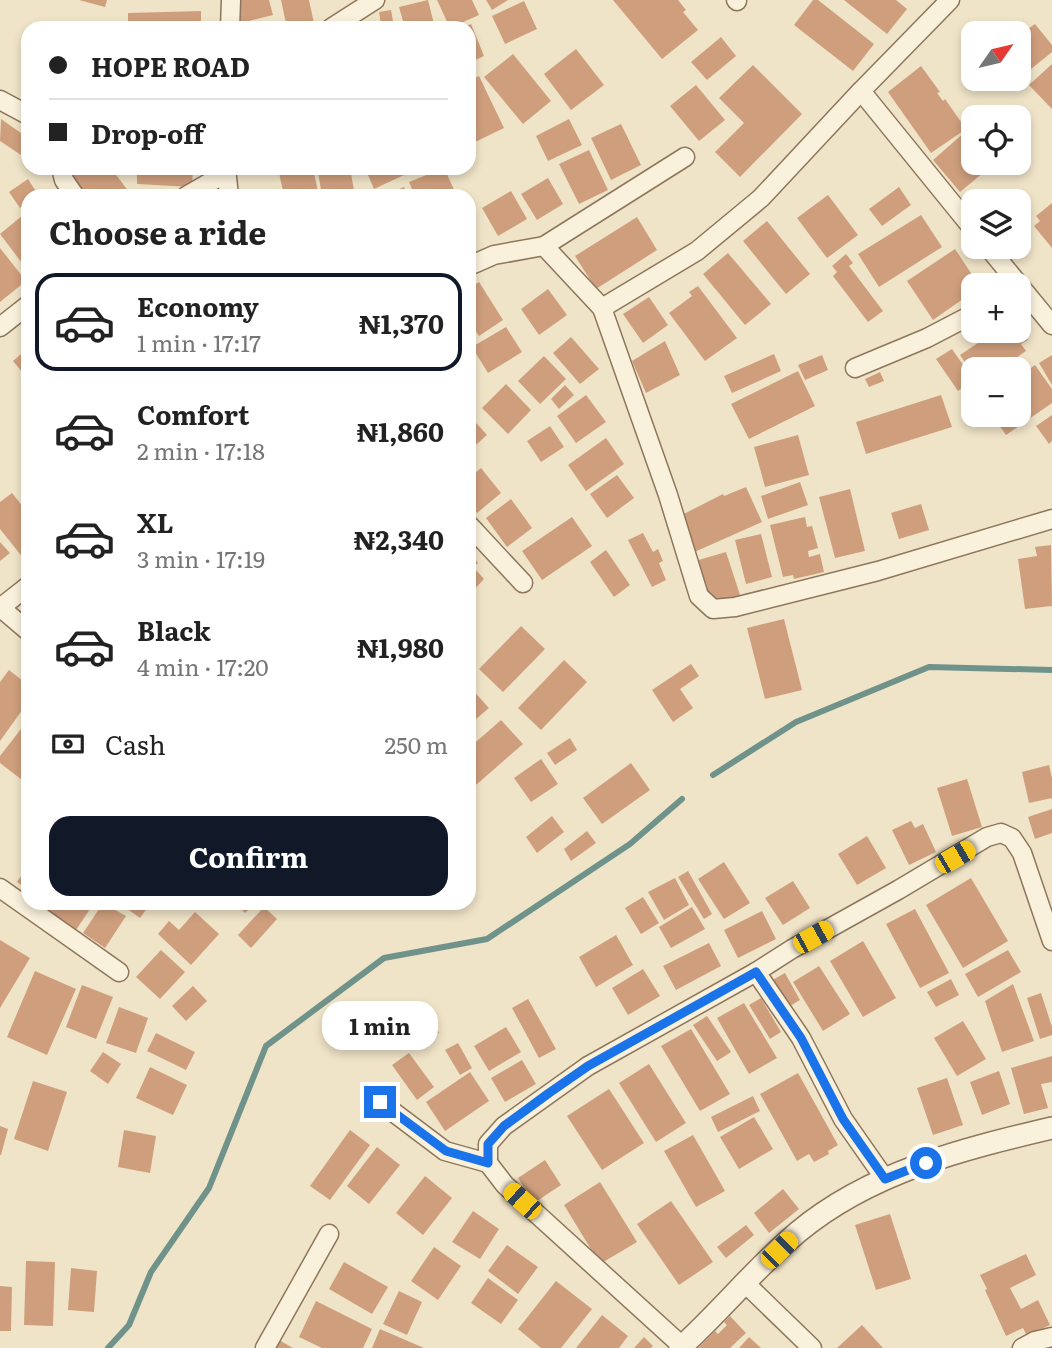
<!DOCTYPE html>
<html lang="en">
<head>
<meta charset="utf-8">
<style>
  body { margin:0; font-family:Literata,serif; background:#f2f2f2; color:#222; height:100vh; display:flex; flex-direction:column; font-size:26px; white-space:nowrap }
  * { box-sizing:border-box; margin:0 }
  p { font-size:23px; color:#767676 }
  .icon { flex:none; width:38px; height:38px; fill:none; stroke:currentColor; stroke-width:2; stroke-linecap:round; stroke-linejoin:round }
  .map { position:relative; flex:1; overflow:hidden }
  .panel { position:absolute; left:21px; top:189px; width:455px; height:721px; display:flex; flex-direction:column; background:#fff; border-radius:21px; box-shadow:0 4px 10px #0003 }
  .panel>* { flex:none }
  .hud { position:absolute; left:21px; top:21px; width:455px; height:154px; border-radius:21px; box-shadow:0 4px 10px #0003; display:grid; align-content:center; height:154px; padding:0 28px; background:#fff }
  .needle { width:46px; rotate:56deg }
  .controls { position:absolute; left:961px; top:21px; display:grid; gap:14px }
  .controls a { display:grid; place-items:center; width:70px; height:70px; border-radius:14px; background:#fff; box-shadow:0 4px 10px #0003; font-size:35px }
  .end { position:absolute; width:32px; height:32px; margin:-16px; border:9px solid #1a73e8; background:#fff; box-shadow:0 0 0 4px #fff }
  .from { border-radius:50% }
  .bubble { position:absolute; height:49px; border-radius:21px; background:#fff; box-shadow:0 4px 10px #0003; font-size:23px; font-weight:700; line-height:49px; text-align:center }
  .car { position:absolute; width:21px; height:42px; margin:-21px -10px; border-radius:9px; box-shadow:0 0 5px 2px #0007; background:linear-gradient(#f5c518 24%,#345 0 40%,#f5c518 0 76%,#345 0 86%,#f5c518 0) }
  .hud b { display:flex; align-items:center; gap:24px; height:66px; font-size:26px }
  .hud b+b { border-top:2px solid #e0e0e0 }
  .hud i { width:18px; height:18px; background:#222 }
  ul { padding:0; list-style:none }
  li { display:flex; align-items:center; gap:21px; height:98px; margin:0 14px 10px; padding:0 14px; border:4px solid transparent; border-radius:21px }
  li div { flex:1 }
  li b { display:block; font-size:26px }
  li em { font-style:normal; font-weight:700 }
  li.active { border-color:#111827 }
  li>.icon { width:63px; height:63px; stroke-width:1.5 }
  h2 { padding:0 28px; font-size:32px; line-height:84px }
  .pay { display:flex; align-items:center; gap:18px; height:77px; padding:0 28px; font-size:26px }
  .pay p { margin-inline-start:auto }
  .primary-button { display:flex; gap:14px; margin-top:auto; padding:14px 28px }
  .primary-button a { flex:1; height:80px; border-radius:21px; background:#111827; color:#fff; font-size:28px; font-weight:700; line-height:80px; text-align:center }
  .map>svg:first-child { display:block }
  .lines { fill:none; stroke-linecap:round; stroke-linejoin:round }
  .stream { stroke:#6f938a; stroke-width:6 }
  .building { fill:#cf9f7d }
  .minor-casing { stroke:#8d765c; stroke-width:21 }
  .tertiary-casing { stroke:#8d765c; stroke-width:24 }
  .minor { stroke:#faf1dc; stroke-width:18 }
  .tertiary { stroke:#faf1dc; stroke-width:21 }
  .route { stroke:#1a73e8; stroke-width:9 }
</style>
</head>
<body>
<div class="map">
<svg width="1052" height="1348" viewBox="0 0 1052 1348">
  <rect width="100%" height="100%" fill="#f0e4c8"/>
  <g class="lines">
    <g class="stream">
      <path d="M713 775 796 722 929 667 1052 670"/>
      <path d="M108 1348 129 1325 151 1272 209 1188 266 1046 384 958 487 939 630 844 682 799"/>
    </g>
  </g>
  <g class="building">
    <path d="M79 0H107L105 7Z"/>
    <path d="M231 0H269L273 15 237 24Z"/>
    <path d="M281 0H309L315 28H287Z"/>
    <path d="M428 0 435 28H405L399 7Z"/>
    <path d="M437 0H472L479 15 450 28Z"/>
    <path d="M486 0H508L492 10Z"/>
    <path d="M613 0H678L686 10 683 12 698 30 662 59Z"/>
    <path d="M813 0H818L874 44 853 71 794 25Z"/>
    <path d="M844 0H896L907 9 887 34Z"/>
    <path d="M524 1 537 29 505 44 492 16Z"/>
    <path d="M391 10 393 21 381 24 379 12Z"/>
    <path d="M201 11V28H128V13Z"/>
    <path d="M269 21 271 28H249V27Z"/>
    <path d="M471 24 484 56 469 63V28H461Z"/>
    <path d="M1035 24 1052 45V52L1015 82 1013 79H1018V36Z"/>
    <path d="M721 37 736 56 707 80 691 62Z"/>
    <path d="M576 49 604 85 571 110 544 74Z"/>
    <path d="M513 54 551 101 523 124 484 77Z"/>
    <path d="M1052 64V109L1029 85Z"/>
    <path d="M753 65 802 114 740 177 715 152 744 123 719 98Z"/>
    <path d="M921 66 940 92 937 93 943 101 945 99 966 129 931 153 888 92Z"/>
    <path d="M479 76 504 128 469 145V81Z"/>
    <path d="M696 85 725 120 699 141 670 106Z"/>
    <path d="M995 106 1004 117H982Z"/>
    <path d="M1 119 28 138V144L21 155 0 141Z"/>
    <path d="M569 119 582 145 548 161 536 136Z"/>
    <path d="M621 124 641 165 611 180 591 138Z"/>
    <path d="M973 125V163H995L960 192 933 160Z"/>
    <path d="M589 150 608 190 579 204 559 164Z"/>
    <path d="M79 168H111L132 196H88L71 174Z"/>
    <path d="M137 168H193L192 187 137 184Z"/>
    <path d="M278 168H313L319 196H284Z"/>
    <path d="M341 168H350L355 196H322L318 172Z"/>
    <path d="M365 168H419L374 189Z"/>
    <path d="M444 168 457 196H415L409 182Z"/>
    <path d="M548 178 563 204 537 220 521 194Z"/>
    <path d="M28 179 39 196H28V202L20 208 9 192Z"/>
    <path d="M404 187 408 196H384Z"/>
    <path d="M899 187 911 205 882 226 869 209Z"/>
    <path d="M511 191 527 219 498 236 482 208Z"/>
    <path d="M828 195 858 235 827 258 797 218Z"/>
    <path d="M1052 203V248L1034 226 1040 221 1036 216Z"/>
    <path d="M28 211V271L0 234Z"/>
    <path d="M921 215 942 247 879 287 858 254Z"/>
    <path d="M637 217 657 250 596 289 575 256Z"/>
    <path d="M767 221 810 274 786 294 743 241Z"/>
    <path d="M469 230 476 247 469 250Z"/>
    <path d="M0 248 26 281 0 302Z"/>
    <path d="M955 249 979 285H973V292L933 320 907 281Z"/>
    <path d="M728 253 771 304 745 325 703 274Z"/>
    <path d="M846 254 853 263 849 266 883 311 868 322 833 276 837 272 832 266Z"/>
    <path d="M479 282 503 320 479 336 469 321V288Z"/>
    <path d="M698 286 737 338 705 361 669 313 692 296 689 292Z"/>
    <path d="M548 289 567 315 539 335 521 309Z"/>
    <path d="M649 297 668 325 643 343 623 314Z"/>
    <path d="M1018 325 1028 340 1021 344 1026 351 1000 369H973V374L960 355 996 331 1013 332 1018 331Z"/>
    <path d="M506 327 522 352 488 373 472 347Z"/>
    <path d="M571 337 599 369 580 384 553 353Z"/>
    <path d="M665 341 680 375 646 393 632 361Z"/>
    <path d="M28 348V379L13 361Z"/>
    <path d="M952 349 973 379 958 391 936 359Z"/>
    <path d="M774 354 781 371 732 393 724 376Z"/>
    <path d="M822 355 828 370 805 380 798 365Z"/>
    <path d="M1052 355V385L1039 363Z"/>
    <path d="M544 356 566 379 540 404 518 381Z"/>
    <path d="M1035 365 1052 389V403L1006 435 992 415H1018V377Z"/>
    <path d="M798 371 815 406 749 439 731 404Z"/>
    <path d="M880 372 884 381 869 387 865 379Z"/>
    <path d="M506 384 531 410 508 434 482 408Z"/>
    <path d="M565 385 574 395 559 409 551 399Z"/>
    <path d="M586 395 606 422 576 443 557 416Z"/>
    <path d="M941 395 952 427 866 454 856 422Z"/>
    <path d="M469 415 487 435 469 451Z"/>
    <path d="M1052 415V441L1049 444 1036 426Z"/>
    <path d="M550 426 564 447 541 462 527 441Z"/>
    <path d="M798 435 809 475 765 487 754 447Z"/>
    <path d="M606 438 624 464 586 491 568 465Z"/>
    <path d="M481 468 501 493 477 513 469 504V478Z"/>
    <path d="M617 475 634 498 607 518 590 494Z"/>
    <path d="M800 482 808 505 768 519 761 496Z"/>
    <path d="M746 487 762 522 690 554 674 519 723 494 724 496Z"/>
    <path d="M850 489 865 551 835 558 819 497Z"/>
    <path d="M12 493 28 513V564L0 529V502Z"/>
    <path d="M511 499 532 528 507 547 486 518Z"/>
    <path d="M921 504 929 530 899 539 891 513Z"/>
    <path d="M572 517 592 546 542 580 522 551Z"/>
    <path d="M805 517 807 527 812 526 818 548 808 551 809 557 820 554 824 572 794 579 793 575 783 577 770 525Z"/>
    <path d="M643 533 653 552 658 549 663 561 659 563 666 580 652 587 628 540Z"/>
    <path d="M761 534 772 577 746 584 735 540Z"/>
    <path d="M0 542 10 553 0 561Z"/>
    <path d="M1051 545 1052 606 1025 609 1018 559 1037 556 1035 547Z"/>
    <path d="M606 550 630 585 614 597 590 562Z"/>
    <path d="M469 552 478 563 469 571Z"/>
    <path d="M726 552 741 598 709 607 695 561Z"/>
    <path d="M476 570 484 579 469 595V577Z"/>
    <path d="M784 619 802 690 765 699 747 628Z"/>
    <path d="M521 626 545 649 503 692 479 669Z"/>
    <path d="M564 660 587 682 541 730 518 708Z"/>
    <path d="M691 664 699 676 680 689 693 708 673 722 652 690Z"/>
    <path d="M9 670 28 685V702L0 741V682Z"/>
    <path d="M469 686 489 708 469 725Z"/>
    <path d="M28 720V780L26 783 0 763V756Z"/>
    <path d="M501 720 523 744 469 791V748Z"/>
    <path d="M570 738 577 750 555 765 547 753Z"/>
    <path d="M541 759 558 784 531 802 514 778Z"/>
    <path d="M631 763 650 790 602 824 583 798Z"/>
    <path d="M1049 765 1052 778V798L1029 803 1022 772Z"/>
    <path d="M967 779 982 827 952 836 937 788Z"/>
    <path d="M1052 809V833L1035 839 1028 817Z"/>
    <path d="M552 816 564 832 537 853 526 837Z"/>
    <path d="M911 821 915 828 923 824 936 852 909 865 892 830Z"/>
    <path d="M587 831 596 843 571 861 564 849Z"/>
    <path d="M867 836 886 868 857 885 838 854Z"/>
    <path d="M724 862 750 903 724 919 698 879Z"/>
    <path d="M28 866V890L17 882Z"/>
    <path d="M688 871 712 914 704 919 678 877Z"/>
    <path d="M675 878 689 905 664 920 648 892Z"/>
    <path d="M971 878 1008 941 963 968 926 905Z"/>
    <path d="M793 881 810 908 783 925 765 898Z"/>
    <path d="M643 897 659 923 641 934 625 908Z"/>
    <path d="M48 903H94L76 930 45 908Z"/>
    <path d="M103 903 126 916 105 948 83 933Z"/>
    <path d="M119 903H151L140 918Z"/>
    <path d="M235 903H255L245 913Z"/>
    <path d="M264 907 277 919 251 948 238 935Z"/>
    <path d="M692 907 705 929 671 948 659 927Z"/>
    <path d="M915 909 949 973 920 988 886 924Z"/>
    <path d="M762 911 776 939 738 958 724 930Z"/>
    <path d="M195 912 219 934 191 965 158 934 169 921 179 930Z"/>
    <path d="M616 935 633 965 596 987 579 957Z"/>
    <path d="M0 940 30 958 0 1008Z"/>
    <path d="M863 941 896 998 863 1017 830 961Z"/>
    <path d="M709 943 721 966 676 990 663 966Z"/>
    <path d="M161 950 185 972 160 999 136 977Z"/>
    <path d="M1008 950 1021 972 978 997 965 974Z"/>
    <path d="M819 966 850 1014 823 1031 793 982Z"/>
    <path d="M643 969 660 996 628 1015 612 988Z"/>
    <path d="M35 971 76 989 47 1055 7 1037Z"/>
    <path d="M785 973 800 1000 785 1009 769 982Z"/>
    <path d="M951 979 959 995 936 1007 927 992Z"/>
    <path d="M1013 984 1034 1041 1002 1052 985 1001Z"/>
    <path d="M82 985 113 997 96 1039 66 1027Z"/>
    <path d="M193 986 207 1001 186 1021 172 1006Z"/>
    <path d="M1041 993 1052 1027V1035L1040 1039 1027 998Z"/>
    <path d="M761 998 781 1032 770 1039 749 1005Z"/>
    <path d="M528 999 556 1049 539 1058 512 1008Z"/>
    <path d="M744 1003 777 1058 749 1074 717 1018Z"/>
    <path d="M119 1007 148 1018 136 1053 106 1043Z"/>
    <path d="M430 1014 439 1033 414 1046 405 1026Z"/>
    <path d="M707 1016 731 1052 717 1061 693 1025Z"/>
    <path d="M963 1021 986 1059 957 1076 934 1038Z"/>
    <path d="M506 1027 521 1052 489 1071 474 1046Z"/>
    <path d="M691 1029 730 1094 700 1111 661 1046Z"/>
    <path d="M156 1033 195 1052 186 1070 147 1051Z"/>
    <path d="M458 1043 472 1068 460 1075 445 1050Z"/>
    <path d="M103 1052 121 1064 108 1084 90 1071Z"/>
    <path d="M409 1053 434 1087 417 1100 392 1065Z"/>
    <path d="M1052 1056V1082L1041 1084 1048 1108 1024 1114 1011 1068Z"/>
    <path d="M522 1060 536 1084 505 1102 491 1078Z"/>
    <path d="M649 1064 686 1123 656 1142 619 1083Z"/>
    <path d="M150 1067 187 1085 173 1115 136 1098Z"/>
    <path d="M999 1071 1010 1104 982 1115 970 1082Z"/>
    <path d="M470 1072 489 1101 445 1131 426 1102Z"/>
    <path d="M798 1073 838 1145 828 1151 829 1154 814 1162 809 1154 797 1161 760 1094Z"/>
    <path d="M947 1078 963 1125 933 1135 917 1088Z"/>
    <path d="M33 1081 67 1092 48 1151 14 1139Z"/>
    <path d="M609 1089 644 1143 602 1170 567 1116Z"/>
    <path d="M753 1096 760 1111 718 1132 711 1117Z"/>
    <path d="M754 1117 773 1149 739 1169 720 1137Z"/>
    <path d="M0 1126 8 1129 1 1155H0Z"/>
    <path d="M124 1130 156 1136 150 1173 118 1167Z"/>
    <path d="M350 1130 370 1145 330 1200 310 1186Z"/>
    <path d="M693 1135 725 1191 696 1207 664 1151Z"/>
    <path d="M377 1147 400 1165 369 1204 347 1186Z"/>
    <path d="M545 1160 561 1185 534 1203 518 1178Z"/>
    <path d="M425 1176 452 1198 423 1235 396 1213Z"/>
    <path d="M600 1182 637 1242 600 1264 564 1205Z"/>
    <path d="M783 1189 799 1209 769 1233 754 1213Z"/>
    <path d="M671 1201 713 1262 679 1285 637 1224Z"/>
    <path d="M473 1211 499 1229 480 1259 452 1242Z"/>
    <path d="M890 1214 911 1279 876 1290 855 1225Z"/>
    <path d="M746 1225 754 1235 726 1258 717 1247Z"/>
    <path d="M507 1245 538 1267 518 1294 488 1271Z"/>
    <path d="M434 1247 461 1266 438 1300 411 1281Z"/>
    <path d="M1026 1254 1036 1275 1010 1288 1021 1309 1038 1300 1050 1325 1027 1336 1023 1328 1006 1336 985 1290 987 1289 980 1275Z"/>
    <path d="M26 1261 55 1262 53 1326 24 1325Z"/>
    <path d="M344 1262 388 1287 372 1314 329 1289Z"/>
    <path d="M71 1268 97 1271 94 1312 68 1310Z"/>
    <path d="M488 1278 518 1300 501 1324 471 1303Z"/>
    <path d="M556 1281 592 1309 561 1348H541L518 1329Z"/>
    <path d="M0 1286 12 1287 11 1331H0Z"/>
    <path d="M399 1291 422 1302 407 1335 383 1324Z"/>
    <path d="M316 1301 372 1329 363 1348H322L299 1337Z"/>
    <path d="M602 1315 628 1336 619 1348H576Z"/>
    <path d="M730 1316 746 1333 730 1348H698L715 1331 718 1334 727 1325 724 1322Z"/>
    <path d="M862 1325 883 1348H837Z"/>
    <path d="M380 1329 424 1348H372Z"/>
    <path d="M644 1337 653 1346 651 1348H634Z"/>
    <path d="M749 1337 761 1348H739Z"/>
    <path d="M279 1340 293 1348H275Z"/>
  </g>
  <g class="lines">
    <g class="minor-casing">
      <g id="minor">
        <path d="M736 0 737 1"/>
        <path d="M950 0 861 91 761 198 697 251 602 308 668 495 699 596 713 609 735 607 878 571 1052 519"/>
        <path d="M230 28 231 0"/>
        <path d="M331 28 375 0"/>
        <path d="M861 91 973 229"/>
        <path d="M0 100 28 115"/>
        <path d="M61 168 64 180 75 196"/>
        <path d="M226 168 229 196"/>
        <path d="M186 196 226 173"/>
        <path d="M544 246 602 308"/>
        <path d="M988 247 1052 325"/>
        <path d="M469 266 494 255 544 246 685 157"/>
        <path d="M0 327 28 305"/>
        <path d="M855 368 927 338 973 314"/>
        <path d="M469 525 523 583"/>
        <path d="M0 608 28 586"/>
        <path d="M1 608 28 631"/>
        <path d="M0 888 119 972"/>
        <path d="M756 972 801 1038 843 1119 885 1179"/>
        <path d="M380 1102 445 1151 488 1163"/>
        <path d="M746 1284 812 1348"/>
        <path d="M682 1346 505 1185 488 1163V1144L504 1126 588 1066 756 972 792 949 898 890 987 837 1001 833 1012 838 1022 853 1052 941"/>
        <path d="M265 1348 329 1234"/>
        <path d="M1022 1348 1035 1341 1052 1337"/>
      </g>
    </g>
    <g class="tertiary-casing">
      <path id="tertiary" d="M680 1348C721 1311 756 1267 798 1232 870 1172 963 1149 1052 1128"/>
    </g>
    <use href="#minor" class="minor"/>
    <use href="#tertiary" class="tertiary"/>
  </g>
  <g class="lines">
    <path class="route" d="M380 1102 446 1151 488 1163V1144L504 1126 549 1093 588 1066 756 972 801 1038 843 1119 885 1179 926 1163"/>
  </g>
</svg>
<div class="controls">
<a><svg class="needle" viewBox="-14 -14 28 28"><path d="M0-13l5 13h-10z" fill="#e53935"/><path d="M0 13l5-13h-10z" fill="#767676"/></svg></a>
<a><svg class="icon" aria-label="locate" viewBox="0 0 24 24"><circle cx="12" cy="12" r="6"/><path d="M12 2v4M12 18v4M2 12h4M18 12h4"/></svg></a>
<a><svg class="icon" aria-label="layers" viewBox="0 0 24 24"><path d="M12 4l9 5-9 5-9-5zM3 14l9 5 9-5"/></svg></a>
<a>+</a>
<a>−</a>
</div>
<i class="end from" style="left:926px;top:1163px"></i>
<i class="end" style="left:380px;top:1102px"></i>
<div class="bubble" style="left:322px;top:1001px;width:116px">1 min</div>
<i class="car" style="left:955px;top:857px;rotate:60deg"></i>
<i class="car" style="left:813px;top:937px;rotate:61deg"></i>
<i class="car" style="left:522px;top:1201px;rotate:312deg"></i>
<i class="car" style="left:779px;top:1250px;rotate:45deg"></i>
<div class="hud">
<b><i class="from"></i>HOPE ROAD</b>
<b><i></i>Drop-off</b>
</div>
<section class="panel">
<h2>Choose a ride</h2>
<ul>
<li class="active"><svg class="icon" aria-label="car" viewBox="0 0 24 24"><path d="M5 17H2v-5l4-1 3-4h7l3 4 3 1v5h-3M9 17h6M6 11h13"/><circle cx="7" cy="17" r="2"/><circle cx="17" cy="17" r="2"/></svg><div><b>Economy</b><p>1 min · 17:17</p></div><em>₦1,370</em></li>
<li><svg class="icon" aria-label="car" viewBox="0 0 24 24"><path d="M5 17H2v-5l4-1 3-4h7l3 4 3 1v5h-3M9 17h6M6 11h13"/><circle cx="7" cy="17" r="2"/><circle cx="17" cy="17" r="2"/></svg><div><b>Comfort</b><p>2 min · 17:18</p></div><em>₦1,860</em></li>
<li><svg class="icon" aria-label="car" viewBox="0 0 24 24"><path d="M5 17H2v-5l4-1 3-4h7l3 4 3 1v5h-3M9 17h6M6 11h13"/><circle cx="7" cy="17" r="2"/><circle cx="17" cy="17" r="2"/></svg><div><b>XL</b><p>3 min · 17:19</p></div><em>₦2,340</em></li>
<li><svg class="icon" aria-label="car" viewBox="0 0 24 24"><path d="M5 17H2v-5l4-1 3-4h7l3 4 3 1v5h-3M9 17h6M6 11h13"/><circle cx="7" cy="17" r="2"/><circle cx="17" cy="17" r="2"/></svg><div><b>Black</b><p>4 min · 17:20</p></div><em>₦1,980</em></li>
</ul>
<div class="pay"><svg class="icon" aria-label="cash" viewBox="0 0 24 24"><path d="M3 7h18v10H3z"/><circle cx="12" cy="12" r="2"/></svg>Cash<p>250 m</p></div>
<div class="primary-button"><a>Confirm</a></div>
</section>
</div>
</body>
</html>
